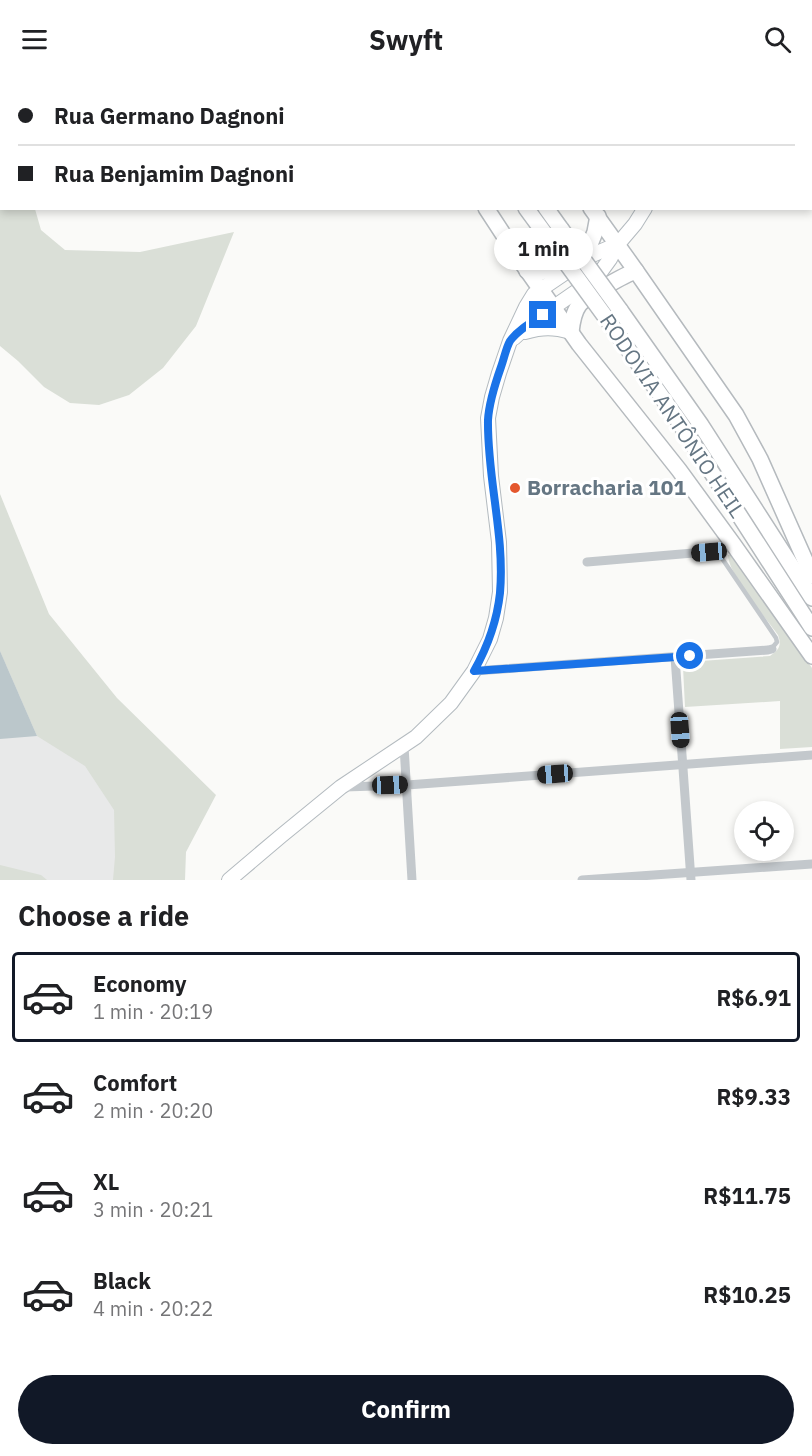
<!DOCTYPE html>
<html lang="en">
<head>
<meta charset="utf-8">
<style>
  body { margin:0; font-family:"IBM Plex Sans",sans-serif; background:#f6f6f6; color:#202124; height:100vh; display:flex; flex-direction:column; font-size:22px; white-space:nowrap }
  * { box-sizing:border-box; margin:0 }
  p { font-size:20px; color:#757577 }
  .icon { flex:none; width:33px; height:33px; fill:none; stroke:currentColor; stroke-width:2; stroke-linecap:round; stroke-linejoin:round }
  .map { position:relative; height:802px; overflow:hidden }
  .side { display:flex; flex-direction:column; background:#fff; flex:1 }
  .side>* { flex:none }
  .banner { position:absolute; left:0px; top:0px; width:813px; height:132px; box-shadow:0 3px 9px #0003; display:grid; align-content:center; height:132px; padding:0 18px; background:#fff }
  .controls { position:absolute; left:734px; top:723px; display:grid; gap:12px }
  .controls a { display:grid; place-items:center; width:60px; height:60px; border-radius:50%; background:#fff; box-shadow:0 3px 9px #0003; font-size:30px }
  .end { position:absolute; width:27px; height:27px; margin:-14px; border:8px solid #1a73e8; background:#fff; box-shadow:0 0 0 3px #fff }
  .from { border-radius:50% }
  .bubble { position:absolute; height:42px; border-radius:21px; background:#fff; box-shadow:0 3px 9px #0003; font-size:20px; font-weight:700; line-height:42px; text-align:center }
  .car { position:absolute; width:18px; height:36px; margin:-18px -9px; border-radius:8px; box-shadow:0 0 4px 2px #0007; background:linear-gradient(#222 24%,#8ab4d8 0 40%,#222 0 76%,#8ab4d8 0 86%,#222 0) }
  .banner b { display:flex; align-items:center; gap:21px; height:57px; font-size:22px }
  .banner b+b { border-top:2px solid #e0e0e0 }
  .banner i { width:15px; height:15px; background:#202124 }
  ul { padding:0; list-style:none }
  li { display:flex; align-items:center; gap:18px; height:90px; margin:0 12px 9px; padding:0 6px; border:3px solid transparent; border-radius:6px }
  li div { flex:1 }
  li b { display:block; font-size:22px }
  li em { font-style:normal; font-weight:700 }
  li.on { border-color:#111827 }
  li>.icon { width:54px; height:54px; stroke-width:1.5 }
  h2 { padding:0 18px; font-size:27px; line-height:72px }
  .button { display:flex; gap:12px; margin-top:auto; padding:12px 18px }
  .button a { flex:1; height:69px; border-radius:36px; background:#111827; color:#fff; font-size:24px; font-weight:700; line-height:69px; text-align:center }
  header { display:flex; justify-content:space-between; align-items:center; height:78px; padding:0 18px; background:#fff; font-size:27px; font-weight:700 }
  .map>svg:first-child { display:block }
  .built { fill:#e8e9e9 }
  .green { fill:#dadfd7 }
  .water { fill:#bbc7cb }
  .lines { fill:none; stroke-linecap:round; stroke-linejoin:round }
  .secondary-casing { stroke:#b3babf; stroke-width:16 }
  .primary-casing { stroke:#b5babe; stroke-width:18 }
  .lane { stroke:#c3c8cc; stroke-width:4.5 }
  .street { stroke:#c3c8cc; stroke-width:9 }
  .secondary { stroke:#fff; stroke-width:14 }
  .primary { stroke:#fff; stroke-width:15 }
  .primary-bridge-casing { stroke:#b5babe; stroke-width:18; stroke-linecap:butt }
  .primary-bridge { stroke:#fff; stroke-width:15 }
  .route { stroke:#1a73e8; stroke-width:8 }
  .poi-dot { fill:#e4572e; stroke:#fff; stroke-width:2 }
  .labels { text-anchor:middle; stroke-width:6; stroke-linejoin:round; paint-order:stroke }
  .street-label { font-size:21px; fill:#657683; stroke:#fff }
  .poi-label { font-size:21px; font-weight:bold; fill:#657683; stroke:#fff; text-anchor:start }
</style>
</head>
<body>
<header><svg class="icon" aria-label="menu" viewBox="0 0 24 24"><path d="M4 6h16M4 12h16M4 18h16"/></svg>Swyft<svg class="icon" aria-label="search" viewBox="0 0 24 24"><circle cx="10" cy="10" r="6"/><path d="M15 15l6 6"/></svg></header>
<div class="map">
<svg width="812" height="802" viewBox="0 0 812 802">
  <rect width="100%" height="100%" fill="#fafaf8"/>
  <path class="built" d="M0 477 183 802H0Z"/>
  <g class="green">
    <path d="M0 0H313V1L2 2V130L35 131 41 152 65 172 140 174 234 154 196 248 163 290 129 317 99 327 70 325 44 309 18 283 0 268Z"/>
    <path d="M0 416 49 536 117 620 216 717 186 774 185 802H113L115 779 114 732 85 688 37 658 0 573Z"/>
    <path d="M728 477H731L735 479 812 590V669L780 671V623L685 629 683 589 687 584 770 578C779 571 782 568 778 557 766 540 728 496 728 477Z"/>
    <path d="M0 787 41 797 47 802H0Z"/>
  </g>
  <path class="water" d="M0 573 37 658 0 661Z"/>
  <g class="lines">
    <g class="secondary-casing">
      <g id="secondary">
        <path d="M742 2 744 0"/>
        <path d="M525 254C543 249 553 249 571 254"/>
        <path d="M514 260 528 247 590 204 602 192 610 181 618 166 635 146 645 130"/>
        <path d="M229 802 281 758 341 709 416 659 451 625 474 593 490 561 496 540 500 514 499 464 491 398 488 340 492 319 499 295 510 263 526 229 534 216 590 178 618 166"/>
      </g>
    </g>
    <g class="primary-casing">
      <g id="primary">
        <path d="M402 0 403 2"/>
        <path d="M429 0 430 2"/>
        <path d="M451 0 452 2"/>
        <path d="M482 0 483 2"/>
        <path d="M486 130 520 182 579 266 679 392 733 466 812 578"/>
        <path d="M526 130 548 160"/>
        <path d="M546 130 561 151"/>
        <path d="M591 130 636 193 736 337 760 381 812 498"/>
        <path d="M527 193 539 194 552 192 591 164 595 154 598 138"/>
        <path d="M620 232 701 347 812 520"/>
        <path d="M607 241 674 336 812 550"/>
        <path d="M571 254C572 245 573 235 579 227 585 219 626 196 636 193"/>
      </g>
    </g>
    <path class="lane" d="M717 473 776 560 777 564 772 570"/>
    <g class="street">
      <path d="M593 2 631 0"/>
      <path d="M587 484 717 473 733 466"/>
      <path d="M675 579 691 802"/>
      <path d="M474 593 768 572 772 571"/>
      <path d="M404 668 412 802"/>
      <path d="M344 709 407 707 812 677"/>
      <path d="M582 802 812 786"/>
    </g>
    <use href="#secondary" class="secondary"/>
    <use href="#primary" class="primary"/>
    <g class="primary-bridge-casing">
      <g id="primary-bridge">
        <path d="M561 151 620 232"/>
        <path d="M548 160 607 241"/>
      </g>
    </g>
    <use href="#primary-bridge" class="primary-bridge"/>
  </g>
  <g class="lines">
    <path class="route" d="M543 237C532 244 518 252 510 263 506 270 504 281 501 289 495 306 489 324 488 342 487 400 505 457 500 515 497 543 488 568 474 593L690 578"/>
  </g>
  <circle class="poi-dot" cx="515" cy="410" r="6"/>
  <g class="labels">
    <g class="street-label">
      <text transform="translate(672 338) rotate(56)" y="7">RODOVIA ANTÔNIO HEIL</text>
    </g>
    <g class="poi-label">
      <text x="527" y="417">Borracharia 101</text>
    </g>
  </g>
</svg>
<div class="controls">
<a><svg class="icon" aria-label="locate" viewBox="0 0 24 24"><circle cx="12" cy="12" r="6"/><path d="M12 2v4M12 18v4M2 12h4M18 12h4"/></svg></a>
</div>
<i class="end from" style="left:690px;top:578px"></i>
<i class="end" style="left:543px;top:237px"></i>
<div class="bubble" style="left:494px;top:150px;width:99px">1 min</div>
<i class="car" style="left:709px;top:474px;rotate:265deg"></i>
<i class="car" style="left:680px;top:652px;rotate:176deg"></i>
<i class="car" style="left:555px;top:696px;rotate:266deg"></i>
<i class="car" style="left:390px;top:707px;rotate:88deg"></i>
<div class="banner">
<b><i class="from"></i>Rua Germano Dagnoni</b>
<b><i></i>Rua Benjamim Dagnoni</b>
</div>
</div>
<section class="side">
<h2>Choose a ride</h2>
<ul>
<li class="on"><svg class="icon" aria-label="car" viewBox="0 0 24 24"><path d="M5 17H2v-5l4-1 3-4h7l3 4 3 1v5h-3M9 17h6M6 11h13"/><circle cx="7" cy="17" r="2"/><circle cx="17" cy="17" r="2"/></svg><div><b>Economy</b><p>1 min · 20:19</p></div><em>R$6.91</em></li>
<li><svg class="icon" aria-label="car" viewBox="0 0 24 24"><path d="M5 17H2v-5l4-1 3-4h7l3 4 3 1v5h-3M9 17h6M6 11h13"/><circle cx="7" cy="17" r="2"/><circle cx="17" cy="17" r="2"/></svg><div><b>Comfort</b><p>2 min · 20:20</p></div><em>R$9.33</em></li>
<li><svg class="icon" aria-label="car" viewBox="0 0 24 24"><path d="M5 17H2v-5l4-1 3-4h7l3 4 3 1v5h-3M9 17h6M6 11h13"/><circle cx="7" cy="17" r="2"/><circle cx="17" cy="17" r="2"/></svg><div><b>XL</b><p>3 min · 20:21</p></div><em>R$11.75</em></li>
<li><svg class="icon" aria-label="car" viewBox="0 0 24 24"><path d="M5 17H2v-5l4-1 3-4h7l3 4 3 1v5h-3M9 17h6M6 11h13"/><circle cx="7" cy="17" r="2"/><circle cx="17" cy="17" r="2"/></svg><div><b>Black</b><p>4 min · 20:22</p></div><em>R$10.25</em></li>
</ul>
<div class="button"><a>Confirm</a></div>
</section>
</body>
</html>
